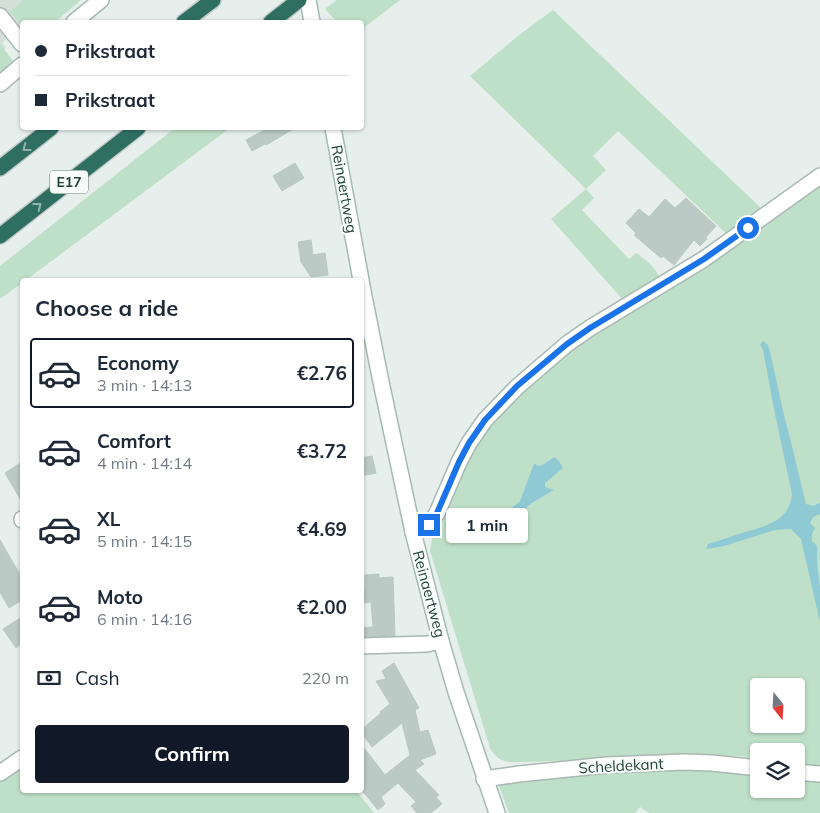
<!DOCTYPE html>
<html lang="en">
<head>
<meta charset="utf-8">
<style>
  body { margin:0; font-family:Mulish,sans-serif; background:#f6f6f7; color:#1f2937; height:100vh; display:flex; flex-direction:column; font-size:19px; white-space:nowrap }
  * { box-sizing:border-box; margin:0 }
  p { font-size:16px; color:#747a83 }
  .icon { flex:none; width:28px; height:28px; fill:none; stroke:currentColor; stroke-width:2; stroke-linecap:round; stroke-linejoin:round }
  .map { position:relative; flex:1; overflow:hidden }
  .drawer { position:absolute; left:20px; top:278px; width:344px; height:515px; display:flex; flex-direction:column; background:#fff; border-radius:5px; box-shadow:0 1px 4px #0004 }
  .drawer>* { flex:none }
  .hud { position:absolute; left:20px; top:20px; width:344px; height:110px; border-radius:5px; box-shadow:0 1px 4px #0004; display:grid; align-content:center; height:110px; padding:0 15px; background:#fff }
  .needle { width:32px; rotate:162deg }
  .buttons { position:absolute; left:750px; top:678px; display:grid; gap:10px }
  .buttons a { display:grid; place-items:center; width:55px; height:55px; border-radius:5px; background:#fff; box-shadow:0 1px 4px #0004; font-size:25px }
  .end { position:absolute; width:22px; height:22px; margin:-11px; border:6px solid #1a73e8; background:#fff; box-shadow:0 0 0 2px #fff }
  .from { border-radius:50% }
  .bubble { position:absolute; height:35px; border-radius:5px; background:#fff; box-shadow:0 1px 4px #0004; font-size:16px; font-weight:700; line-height:35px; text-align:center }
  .hud b { display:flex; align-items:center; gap:18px; height:48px; font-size:19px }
  .hud b+b { border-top:1px solid #e0e1e3 }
  .hud i { width:12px; height:12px; background:#1f2937 }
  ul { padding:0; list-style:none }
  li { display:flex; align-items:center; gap:15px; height:70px; margin:0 10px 8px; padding:0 5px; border:2px solid transparent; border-radius:5px }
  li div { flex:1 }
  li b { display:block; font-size:19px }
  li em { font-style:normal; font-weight:700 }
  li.on { border-color:#111827 }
  li>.icon { width:45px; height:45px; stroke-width:1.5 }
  h2 { padding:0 15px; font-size:22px; line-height:60px }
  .pay { display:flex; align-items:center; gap:12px; height:55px; padding:0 15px; font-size:19px }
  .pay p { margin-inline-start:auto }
  .action { display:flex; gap:10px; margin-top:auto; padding:10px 15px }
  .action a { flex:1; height:58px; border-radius:5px; background:#111827; color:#fff; font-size:20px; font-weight:700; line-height:58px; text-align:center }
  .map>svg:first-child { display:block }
  .built { fill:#d4dfda }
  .green { fill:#bfe0c8; fill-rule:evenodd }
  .water { fill:#8ec9d4 }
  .building { fill:#bbcac4; stroke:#b8c9c2 }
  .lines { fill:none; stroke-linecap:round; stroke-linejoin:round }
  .minor-casing { stroke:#a8b8b2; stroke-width:18 }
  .tertiary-casing { stroke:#a8b8b2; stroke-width:18 }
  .secondary-casing { stroke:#a4bbb3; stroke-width:18 }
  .motorway-casing { stroke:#c2cac8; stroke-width:18 }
  .minor { stroke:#fff; stroke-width:15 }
  .tertiary { stroke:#fff; stroke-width:15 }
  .secondary { stroke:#fff; stroke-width:15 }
  .motorway { stroke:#2f6f62; stroke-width:15 }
  .oneway { stroke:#93b5ae }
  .route { stroke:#1a73e8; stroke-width:6 }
  .labels { text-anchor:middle; stroke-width:4; stroke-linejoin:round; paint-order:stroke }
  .shield { fill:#f7fbf9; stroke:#637a73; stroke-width:1 }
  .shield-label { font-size:14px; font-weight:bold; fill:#24423a }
  .street-label { font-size:15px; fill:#24423a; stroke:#f7fbf9 }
</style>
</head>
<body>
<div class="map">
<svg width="820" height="813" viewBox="0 0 820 813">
  <rect width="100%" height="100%" fill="#e6efeb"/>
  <path class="built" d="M0 0H62L22 22V26L2 43 6 48 0 53Z"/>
  <g class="green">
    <path d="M24 0H81L55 22H22V25L10 12Z"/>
    <path d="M337 0H400L361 30V22H337L325 9Z"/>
    <path d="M553 10 762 209 820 170V766L796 763V751H759V758L738 756 700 755 527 762C510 762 500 765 490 748L430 551 433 533 440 519 453 486 478 441 499 414 532 383 567 352 729 236 618 131 593 156 606 170 586 189 594 198 582 210 629 259 636 253C645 259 654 266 659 276L657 281 624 301 551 219 586 189 470 76 519 35ZM554 457 562 468 545 483V488L554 490 532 503 508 522 498 519 520 501 534 463 538 466 544 464ZM759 686H796V724H759Z"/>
    <path d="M0 44 14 62 0 74Z"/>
    <path d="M175 128H230L26 280H22V283L0 299V266Z"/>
    <path d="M22 765V790H356L374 813H0V781Z"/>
    <path d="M698 769 759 774V789H796V777L820 779V813H649L640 807 635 813H509L499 786 502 785 505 780 595 774Z"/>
  </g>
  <g class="water">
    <path d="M763 341 768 345 771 356 783 411 791 442 806 504 813 506 820 503V514L813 517 810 523 815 528 812 534V541L817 546V562L820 587V622L801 539 791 529 775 530 724 546 706 549 708 544C721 540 733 536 745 532 767 526 790 520 792 494L775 414 763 350 760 345Z"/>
    <path d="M554 457 559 461 563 468 545 483V487L554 490 532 503 504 525H495L498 519 520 501 534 463 538 466 544 464Z"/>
  </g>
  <g class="building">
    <path d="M268 128H295L266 145 265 144 252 151 246 140Z"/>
    <path d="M295 163 304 178 282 191 273 176Z"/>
    <path d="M686 198 716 226 706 237 707 239 700 246 694 240 674 265 663 256 661 258 634 235 636 233 626 223 639 209 649 217 665 199 675 208Z"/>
    <path d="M311 240 313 255 325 253 328 275 311 277 301 262 298 242Z"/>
    <path d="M372 456 376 473 361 476V458Z"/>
    <path d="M22 462V502L5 473Z"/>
    <path d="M0 540 22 578V600L9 608 0 592Z"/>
    <path d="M379 574V578L393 577 395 636 361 637V628L373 627 371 602 361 603V589H365V575Z"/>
    <path d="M22 617V643L16 648 3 629Z"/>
    <path d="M394 663 419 708 415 710 420 732 428 730 436 754 420 760 424 764 415 770 439 795 436 797 442 804 431 813H417L411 806 416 802 398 783 381 797 385 804 378 810 361 789V744L385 775 410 755 402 723 372 747 361 732V730L381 713 380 712 390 704 376 681 386 679 382 671Z"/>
  </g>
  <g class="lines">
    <g class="minor-casing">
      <g id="minor">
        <path d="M0 16 22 44"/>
        <path d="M22 519V520"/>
        <path d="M413 532 429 525 437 513 459 462 469 443 485 420 517 387 567 344 590 328 704 259 820 176"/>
        <path d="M361 646 427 644 441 641"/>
        <path d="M796 772 820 774"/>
        <path d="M0 773 22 758"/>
        <path d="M484 779 519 774 607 765 684 762 712 763 759 768"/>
      </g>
    </g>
    <g class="tertiary-casing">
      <g id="tertiary">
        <path d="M74 22 101 0"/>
        <path d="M0 84 22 65"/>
      </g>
    </g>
    <g class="secondary-casing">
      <g id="secondary">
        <path d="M308 0 312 22"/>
        <path d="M333 128 361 280"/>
        <path d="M361 281 381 382 413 532 441 641 456 692 497 813"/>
      </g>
    </g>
    <g class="motorway-casing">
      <g id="motorway">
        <path d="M184 22 213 0"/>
        <path d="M271 22 299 0"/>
        <path d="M0 168 51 128"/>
        <path d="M0 236 138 128"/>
      </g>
    </g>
    <use href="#minor" class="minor"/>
    <use href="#tertiary" class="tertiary"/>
    <use href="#secondary" class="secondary"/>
    <use href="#motorway" class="motorway"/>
  </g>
  <defs><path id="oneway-chevron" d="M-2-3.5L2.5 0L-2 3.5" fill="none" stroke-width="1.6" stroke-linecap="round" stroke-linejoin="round" transform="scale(1.25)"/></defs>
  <g class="oneway">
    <use href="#oneway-chevron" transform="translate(26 148) rotate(142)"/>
    <use href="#oneway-chevron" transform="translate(38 206) rotate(-38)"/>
  </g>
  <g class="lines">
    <path class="route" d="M429 525 437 513 459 462 469 443 485 420 517 386 567 344 590 328 704 259 748 228"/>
  </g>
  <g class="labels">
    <rect class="shield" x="50" y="170.5" width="38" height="23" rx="4"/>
    <g class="shield-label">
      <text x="69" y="187">E17</text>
    </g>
    <g class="street-label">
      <text transform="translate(344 189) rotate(80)" y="5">Reinaertweg</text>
      <text transform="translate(429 594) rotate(75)" y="5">Reinaertweg</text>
      <text transform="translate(621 766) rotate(-3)" y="5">Scheldekant</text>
    </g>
  </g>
</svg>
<div class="buttons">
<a><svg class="needle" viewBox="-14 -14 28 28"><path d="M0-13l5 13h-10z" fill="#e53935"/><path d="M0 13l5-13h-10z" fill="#747a83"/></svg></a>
<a><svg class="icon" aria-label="layers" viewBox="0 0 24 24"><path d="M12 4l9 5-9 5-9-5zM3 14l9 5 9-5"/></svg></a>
</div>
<i class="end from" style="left:748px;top:228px"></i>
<i class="end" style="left:429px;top:525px"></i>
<div class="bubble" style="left:446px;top:508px;width:82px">1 min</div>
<div class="hud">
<b><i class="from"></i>Prikstraat</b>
<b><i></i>Prikstraat</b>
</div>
<section class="drawer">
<h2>Choose a ride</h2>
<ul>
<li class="on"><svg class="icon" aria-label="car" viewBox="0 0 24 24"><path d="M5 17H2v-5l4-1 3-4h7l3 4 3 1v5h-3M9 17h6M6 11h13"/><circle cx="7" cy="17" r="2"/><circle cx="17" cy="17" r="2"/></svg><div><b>Economy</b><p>3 min · 14:13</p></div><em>€2.76</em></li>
<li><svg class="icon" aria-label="car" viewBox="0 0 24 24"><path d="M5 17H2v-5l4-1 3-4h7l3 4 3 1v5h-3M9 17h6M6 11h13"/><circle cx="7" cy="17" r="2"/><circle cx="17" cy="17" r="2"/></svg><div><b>Comfort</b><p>4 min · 14:14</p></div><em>€3.72</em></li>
<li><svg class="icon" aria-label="car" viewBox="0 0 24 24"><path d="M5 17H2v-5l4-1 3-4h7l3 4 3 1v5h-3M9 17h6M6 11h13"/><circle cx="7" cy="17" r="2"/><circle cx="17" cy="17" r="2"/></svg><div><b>XL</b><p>5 min · 14:15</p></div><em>€4.69</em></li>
<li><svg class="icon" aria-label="car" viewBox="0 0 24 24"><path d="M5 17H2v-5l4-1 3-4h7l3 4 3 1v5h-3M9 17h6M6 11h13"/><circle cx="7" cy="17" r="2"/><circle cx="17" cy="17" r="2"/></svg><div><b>Moto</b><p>6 min · 14:16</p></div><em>€2.00</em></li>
</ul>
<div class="pay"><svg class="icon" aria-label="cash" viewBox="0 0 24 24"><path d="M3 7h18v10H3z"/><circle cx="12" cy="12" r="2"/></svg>Cash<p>220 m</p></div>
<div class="action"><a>Confirm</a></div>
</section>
</div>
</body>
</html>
